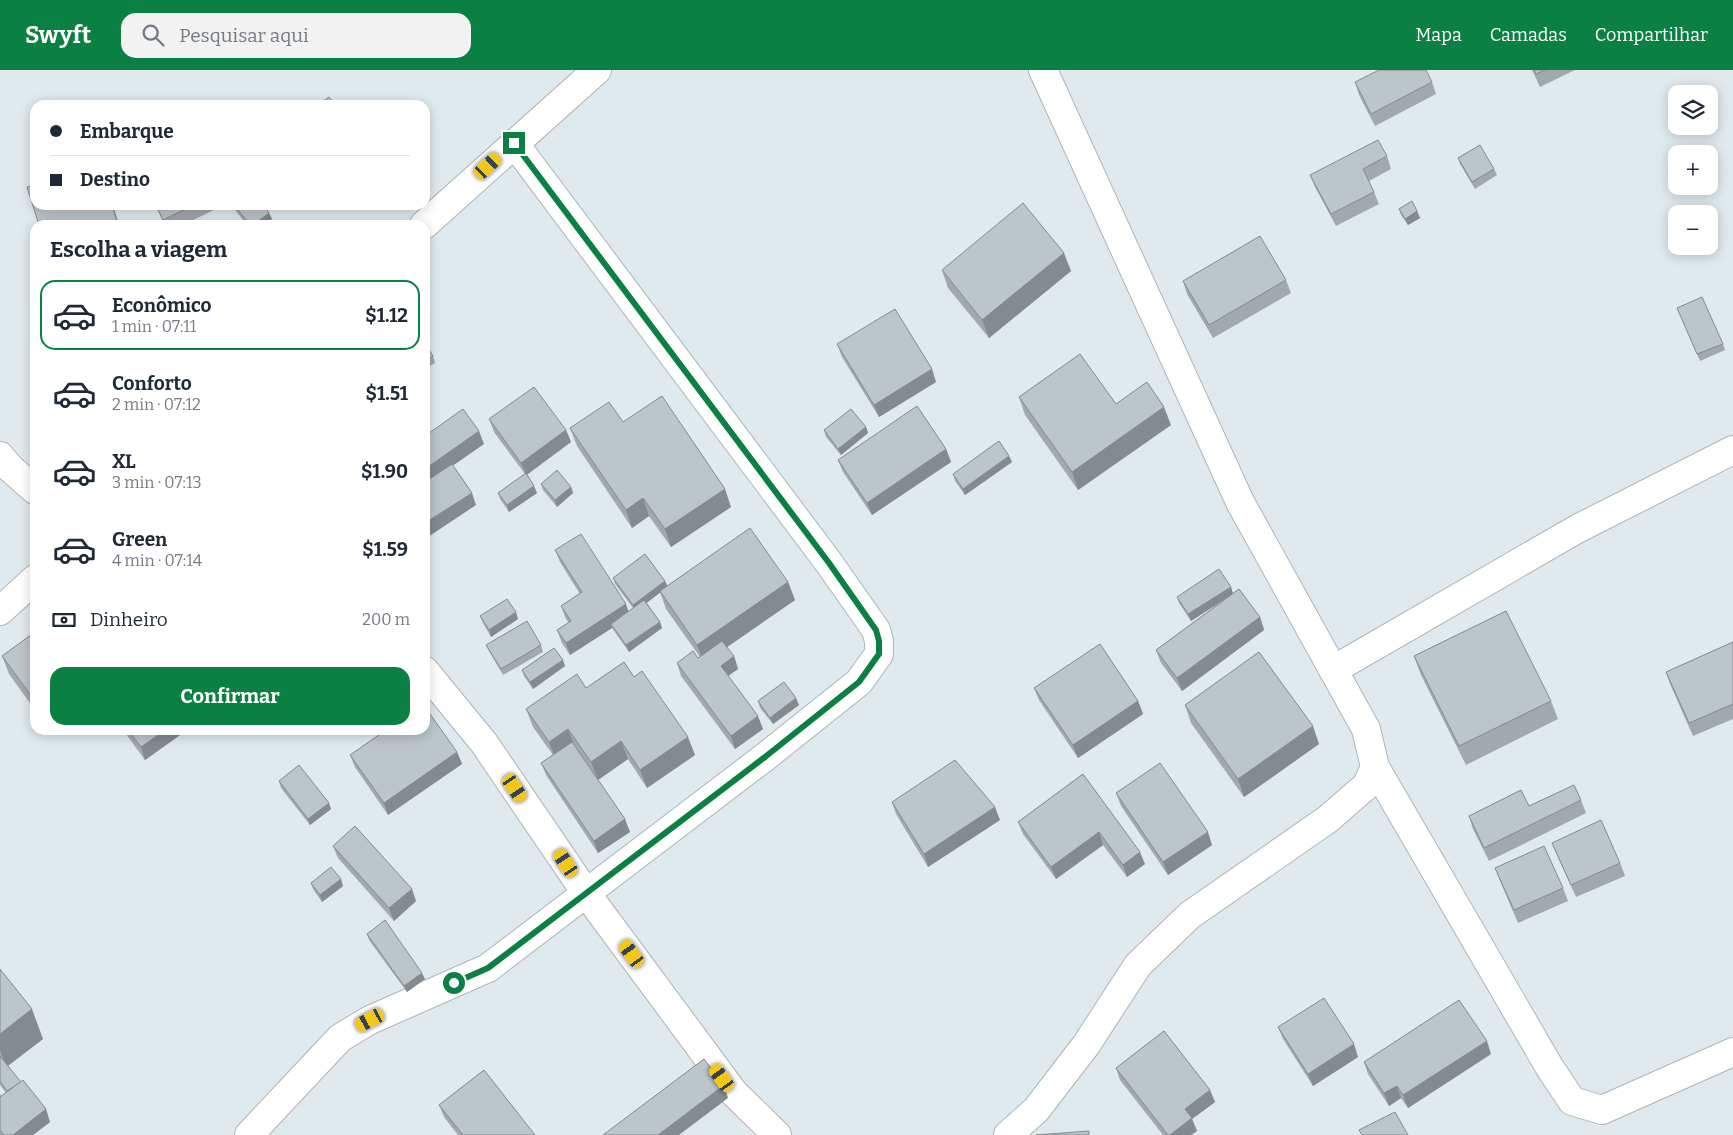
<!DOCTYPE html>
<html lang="pt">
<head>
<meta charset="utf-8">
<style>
  body { margin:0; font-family:Bitter,serif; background:#f2f2f3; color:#1f2937; height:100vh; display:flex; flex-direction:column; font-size:19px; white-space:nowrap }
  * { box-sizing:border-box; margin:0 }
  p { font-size:16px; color:#747a83 }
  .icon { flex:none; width:28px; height:28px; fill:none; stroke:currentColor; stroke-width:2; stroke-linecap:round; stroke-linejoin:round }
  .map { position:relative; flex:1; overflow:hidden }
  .side { position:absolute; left:30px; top:150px; width:400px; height:515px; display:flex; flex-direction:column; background:#fff; border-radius:15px; box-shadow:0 2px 12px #0003 }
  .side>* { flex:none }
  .top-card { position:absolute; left:30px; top:30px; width:400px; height:110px; border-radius:15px; box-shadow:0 2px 12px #0003; display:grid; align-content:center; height:110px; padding:0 20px; background:#fff }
  .controls { position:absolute; left:1668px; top:15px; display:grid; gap:10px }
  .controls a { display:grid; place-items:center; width:50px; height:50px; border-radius:10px; background:#fff; box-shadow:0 2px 12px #0003; font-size:25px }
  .end { position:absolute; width:22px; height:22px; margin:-11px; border:6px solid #0b8043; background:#fff; box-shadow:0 0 0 2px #fff }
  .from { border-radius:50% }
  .car { position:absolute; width:15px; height:30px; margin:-15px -8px; border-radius:6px; box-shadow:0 0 4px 1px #0007; background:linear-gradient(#f5c518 24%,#345 0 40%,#f5c518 0 76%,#345 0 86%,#f5c518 0) }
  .top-card b { display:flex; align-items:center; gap:18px; height:48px; font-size:19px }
  .top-card b+b { border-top:1px solid #e0e1e3 }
  .top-card i { width:12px; height:12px; background:#1f2937 }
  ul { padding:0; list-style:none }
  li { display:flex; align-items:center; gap:15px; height:70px; margin:0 10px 8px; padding:0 10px; border:2px solid transparent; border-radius:15px }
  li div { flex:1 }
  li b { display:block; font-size:19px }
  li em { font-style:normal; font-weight:700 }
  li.on { border-color:#0b8043 }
  li>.icon { width:45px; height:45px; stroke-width:1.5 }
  h2 { padding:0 20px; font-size:22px; line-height:60px }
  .pay { display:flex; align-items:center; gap:12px; height:55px; padding:0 20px; font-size:19px }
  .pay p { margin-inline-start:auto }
  .button { display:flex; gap:10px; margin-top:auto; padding:10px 20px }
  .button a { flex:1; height:58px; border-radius:15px; background:#0b8043; color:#fff; font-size:20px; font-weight:700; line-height:58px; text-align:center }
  header { display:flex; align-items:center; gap:30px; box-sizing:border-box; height:70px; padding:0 25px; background:#0b8043; color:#fff }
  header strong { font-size:24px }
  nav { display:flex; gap:28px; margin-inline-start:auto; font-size:18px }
  .search { width:350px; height:45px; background:#f2f2f3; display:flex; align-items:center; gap:12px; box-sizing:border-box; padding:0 18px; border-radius:15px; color:#747a83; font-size:19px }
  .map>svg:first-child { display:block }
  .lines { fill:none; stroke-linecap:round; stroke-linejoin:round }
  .minor-casing { stroke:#acb5ba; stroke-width:30 }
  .minor { stroke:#fff; stroke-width:28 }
  .wall { fill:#a2a9ae }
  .shaded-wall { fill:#848a8d }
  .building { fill:#bcc5ca; stroke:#848a8d }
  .route { stroke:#0b8043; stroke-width:6 }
</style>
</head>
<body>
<header>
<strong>Swyft</strong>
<div class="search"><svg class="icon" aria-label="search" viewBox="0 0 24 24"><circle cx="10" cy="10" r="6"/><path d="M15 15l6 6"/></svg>Pesquisar aqui</div>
<nav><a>Mapa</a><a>Camadas</a><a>Compartilhar</a></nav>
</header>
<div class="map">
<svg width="1733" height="1065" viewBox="0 0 1733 1065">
  <rect width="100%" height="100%" fill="#dfe9ee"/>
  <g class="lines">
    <g class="minor-casing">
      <g id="minor">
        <path d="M424 155 597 0"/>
        <path d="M0 386 10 398 35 420"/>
        <path d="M0 541 35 509"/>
        <path d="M1333 600 1577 459 1733 380"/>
        <path d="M425 601 484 673 586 823 734 1023 777 1065"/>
        <path d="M1375 697 1550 998 1572 1031 1602 1040 1733 982"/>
        <path d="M249 1065 340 968 370 950 488 898 765 687 859 612 879 584V571L876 560 829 493 514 73"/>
        <path d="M1008 1065 1036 1040 1086 975 1138 895 1190 845 1328 749 1367 715 1375 697 1366 659 1240 432 1043 0"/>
      </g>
    </g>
    <use href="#minor" class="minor"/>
  </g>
  <g class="wall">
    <path d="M1532 0H1575L1540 17Z"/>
    <path d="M1355 12H1432L1436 24 1375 56 1359 25Z"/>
    <path d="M1387 86 1391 99 1369 111 1374 122 1379 134 1336 156 1315 117 1310 105Z"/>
    <path d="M1458 88 1494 99 1497 105 1475 119 1460 94Z"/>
    <path d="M155 135H215L216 139 183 155H165Z"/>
    <path d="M231 135H264L269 143 272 149 264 155H247Z"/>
    <path d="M1399 139 1417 141 1420 148 1408 155 1401 145Z"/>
    <path d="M942 200 1071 201 989 268 948 218Z"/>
    <path d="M1286 210 1291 223 1213 268 1187 224 1183 211Z"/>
    <path d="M1677 238 1723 274 1725 280 1700 291Z"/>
    <path d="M425 273 433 286 435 293 425 299Z"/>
    <path d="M837 274 936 312 879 347 842 287Z"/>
    <path d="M1019 327 1116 334 1171 355 1078 420 1025 345Z"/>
    <path d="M489 349 566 360 571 372 527 405 537 423 509 442 500 429 498 423 525 404 494 362Z"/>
    <path d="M623 352 731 437 671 477 649 446 632 458 577 376 570 358Z"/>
    <path d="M866 357 868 363 841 385 826 367 824 360Z"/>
    <path d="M946 379 951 392 872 445 843 402 838 390Z"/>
    <path d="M1009 386 1012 392 965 425 955 411 953 404Z"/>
    <path d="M541 414 571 417 573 423 557 437 543 420Z"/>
    <path d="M555 480 626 534 628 541 633 538 615 514 613 508 665 511 667 516 788 512 795 530 727 577 734 586 738 599 728 606 763 659 735 679 681 606 677 593 700 587 666 539 660 522 647 533 660 552 662 558 629 582 612 558 570 585 562 573 557 560 569 553 566 549 561 536 580 524 560 492Z"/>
    <path d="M1231 517 1233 524 1260 547 1264 560 1182 621 1161 593 1156 580 1229 526 1191 551 1179 533 1177 527Z"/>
    <path d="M480 546 518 549 491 567 483 553Z"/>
    <path d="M35 562V640L9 604 2 586Z"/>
    <path d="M1733 572V649L1693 666 1670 614 1666 602Z"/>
    <path d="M486 575H541L543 582 503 605 489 581Z"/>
    <path d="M1414 586 1551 631 1558 649 1466 695 1421 605Z"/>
    <path d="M565 596 533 619 524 606 522 600Z"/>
    <path d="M634 607 695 685 647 718 628 689 598 710 630 762 598 783 546 705 541 693 553 685 533 657 526 639 586 618Z"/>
    <path d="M1034 618 1138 631 1143 644 1078 688 1039 630Z"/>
    <path d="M758 631 799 635 773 654 760 638Z"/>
    <path d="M1185 635 1319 674 1244 727 1191 653Z"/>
    <path d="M123 660H187L145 690Z"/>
    <path d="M457 682 462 694 388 745 355 697 350 685Z"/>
    <path d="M1083 704 1145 794 1127 807 1103 775 1056 809 1023 764 1018 752Z"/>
    <path d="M279 711 331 739 310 755 281 718Z"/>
    <path d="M1116 723 1212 775 1168 805 1121 736Z"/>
    <path d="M1581 730 1586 743 1489 791 1473 759 1469 746Z"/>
    <path d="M892 732 1000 750 928 797 896 744Z"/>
    <path d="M1552 773 1620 793 1625 806 1576 827 1557 785Z"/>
    <path d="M333 776 416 831 394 851 338 788Z"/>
    <path d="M1495 798 1563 818 1568 831 1518 853 1500 811Z"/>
    <path d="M311 813 343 816 322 832 313 819Z"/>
    <path d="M367 864 425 909 407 922 369 870Z"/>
    <path d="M0 899 43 969 8 996 50 1052 33 1065H0V1023L1 1026 6 1023 0 1015Z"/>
    <path d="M1278 957 1358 987 1313 1016 1283 969Z"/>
    <path d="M1491 984 1408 1038 1401 1028 1389 1036 1368 1004 1364 992Z"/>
    <path d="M1116 998 1215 1032 1192 1049 1197 1061 1191 1065H1163L1120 1010Z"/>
    <path d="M439 1035 535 1065H458L444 1047Z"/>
  </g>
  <g class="shaded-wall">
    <path d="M112 135H113L119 155H118Z"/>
    <path d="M1417 141 1420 148 1408 155 1405 149Z"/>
    <path d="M269 143 272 149 264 155H253Z"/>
    <path d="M1064 183 1071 201 989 268 982 250Z"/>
    <path d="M932 299 936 312 879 347 874 335Z"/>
    <path d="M1164 337 1171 355 1078 420 1072 402Z"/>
    <path d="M866 357 868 363 841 385 838 379Z"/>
    <path d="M566 360 571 372 526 405 521 393Z"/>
    <path d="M479 361 484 374 425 415V399Z"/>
    <path d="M946 379 951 392 872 445 867 433Z"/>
    <path d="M1009 386 1012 392 965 425 963 419Z"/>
    <path d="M534 416 537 423 509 442 507 435Z"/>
    <path d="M571 417 573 423 557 437 555 430Z"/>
    <path d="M725 419 731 437 671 477 665 459Z"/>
    <path d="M472 423 476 435 425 469V453Z"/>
    <path d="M643 428 649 446 632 458 626 440Z"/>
    <path d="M665 511 668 517 635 541 633 535Z"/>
    <path d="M788 512 795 530 704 593 697 575Z"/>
    <path d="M1231 517 1233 524 1191 551 1188 544Z"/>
    <path d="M626 534 630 547 611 554 612 558 570 585 566 573Z"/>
    <path d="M516 542 518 549 491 567 489 560Z"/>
    <path d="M1260 547 1264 560 1182 621 1177 608Z"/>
    <path d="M660 552 662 558 629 582 626 575Z"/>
    <path d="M734 586 738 599 725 608 721 596Z"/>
    <path d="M563 590 565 596 533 619 530 612Z"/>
    <path d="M796 628 799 635 773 654 770 648Z"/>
    <path d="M1138 631 1143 644 1078 688 1073 675Z"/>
    <path d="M758 646 763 659 735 679 731 666Z"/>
    <path d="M1313 656 1319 674 1244 727 1238 709Z"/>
    <path d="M568 659 575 677 556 690 549 672Z"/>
    <path d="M165 660H187L145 690 141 677Z"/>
    <path d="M688 667 695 685 647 718 640 700Z"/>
    <path d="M621 671 628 689 598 710 591 692Z"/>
    <path d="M457 682 462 694 388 745 384 733Z"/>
    <path d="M329 733 331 739 310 755 308 749Z"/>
    <path d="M995 737 1000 750 928 797 924 784Z"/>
    <path d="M625 749 630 762 598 783 594 771Z"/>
    <path d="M1099 762 1103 775 1056 809 1051 797Z"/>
    <path d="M1208 762 1212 775 1168 805 1163 792Z"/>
    <path d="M1140 782 1145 794 1127 807 1123 795Z"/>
    <path d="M341 809 343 816 322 832 320 825Z"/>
    <path d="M412 819 416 831 394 851 389 838Z"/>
    <path d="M422 903 425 909 407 922 404 916Z"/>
    <path d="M32 939 43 969 6 997 0 980V964Z"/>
    <path d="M1487 971 1491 984 1408 1038 1403 1025Z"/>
    <path d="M1354 974 1358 987 1313 1016 1308 1004Z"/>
    <path d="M724 1015 728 1028 679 1065H658Z"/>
    <path d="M1397 1016 1401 1028 1389 1036 1384 1023Z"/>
    <path d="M1210 1020 1215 1032 1192 1049 1197 1061 1191 1065H1170L1185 1039Z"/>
    <path d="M46 1039 50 1052 33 1065H13Z"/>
  </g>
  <g class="building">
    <path d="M1379 0H1426L1432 12 1371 44 1355 12Z"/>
    <path d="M1534 0H1545L1536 4Z"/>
    <path d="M329 27 335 35H318Z"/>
    <path d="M1378 70 1387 86 1363 99 1374 122 1331 144 1310 105Z"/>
    <path d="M1480 75 1494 99 1472 112 1458 88Z"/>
    <path d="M35 115V135H112L118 155H39L27 117Z"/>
    <path d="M1412 131 1417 141 1405 149 1399 139Z"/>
    <path d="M1023 133 1064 183 982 250 942 200Z"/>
    <path d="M156 135H194L163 150Z"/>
    <path d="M234 135H264L269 143 253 155H250Z"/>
    <path d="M1260 166 1286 210 1209 255 1183 211Z"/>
    <path d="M1702 227 1723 274 1697 284 1677 238Z"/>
    <path d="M895 239 932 299 874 335 837 274Z"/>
    <path d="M425 273 433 286 425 291Z"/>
    <path d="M1080 284 1116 334 1147 312 1164 337 1072 402 1019 327Z"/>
    <path d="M534 317 566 360 521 393 489 349Z"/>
    <path d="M662 326 725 419 665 459 643 428 626 440 570 358 609 332 623 352Z"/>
    <path d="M917 336 946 379 867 433 838 390Z"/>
    <path d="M463 339 479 361 425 399V366Z"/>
    <path d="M851 339 866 357 838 379 824 360Z"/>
    <path d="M999 371 1009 386 963 419 953 404Z"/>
    <path d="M452 394 472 423 425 453V412Z"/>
    <path d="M557 400 571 417 555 430 541 414Z"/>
    <path d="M526 403 534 416 507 435 498 423Z"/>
    <path d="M750 458 788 512 697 575 660 521Z"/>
    <path d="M581 464 626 534 566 573 557 560 571 551 561 536 582 522 555 480Z"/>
    <path d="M645 484 665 511 633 535 613 508Z"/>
    <path d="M1219 499 1231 517 1188 544 1177 527Z"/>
    <path d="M1239 519 1260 547 1177 608 1156 580Z"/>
    <path d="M507 529 516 542 489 560 480 546Z"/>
    <path d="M644 530 660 552 626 575 611 554Z"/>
    <path d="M1506 541 1551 631 1459 676 1414 586Z"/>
    <path d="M527 551 541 575 501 599 486 575Z"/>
    <path d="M35 562V631L2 586Z"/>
    <path d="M722 571 734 586 721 596 758 646 731 666 677 593 693 581 698 588Z"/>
    <path d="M1733 572V634L1689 653 1666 602Z"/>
    <path d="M1100 574 1138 631 1073 675 1034 618Z"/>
    <path d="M554 578 563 590 530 612 522 600Z"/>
    <path d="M1259 582 1313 656 1238 709 1185 635Z"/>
    <path d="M624 592 634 607 642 601 688 667 640 700 621 671 591 692 568 659 549 672 526 639 577 604 586 618Z"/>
    <path d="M784 612 796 628 770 648 758 631Z"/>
    <path d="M425 637 457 682 384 733 350 685 386 660H425Z"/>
    <path d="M128 660H165L141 677Z"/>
    <path d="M572 672 625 749 594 771 541 693Z"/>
    <path d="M955 690 995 737 924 784 892 732Z"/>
    <path d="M1160 693 1208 762 1163 792 1116 723Z"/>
    <path d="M299 695 329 733 308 749 279 711Z"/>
    <path d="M1083 704 1140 782 1123 795 1099 762 1051 797 1018 752Z"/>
    <path d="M1574 715 1581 730 1484 778 1469 746 1521 720 1529 736Z"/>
    <path d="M1601 750 1620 793 1571 815 1552 773Z"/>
    <path d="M355 756 412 819 389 838 333 776Z"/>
    <path d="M1544 776 1563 818 1514 840 1495 798Z"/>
    <path d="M331 797 341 809 320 825 311 813Z"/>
    <path d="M385 850 422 903 404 916 367 864Z"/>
    <path d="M0 899 32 939 0 964Z"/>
    <path d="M1324 928 1354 974 1308 1004 1278 957Z"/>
    <path d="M1459 930 1487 971 1403 1025 1397 1016 1384 1023 1364 992Z"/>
    <path d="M1164 961 1210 1020 1185 1039 1192 1048 1170 1065H1168L1116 998Z"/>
    <path d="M0 986 21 1012 7 1021 0 1011Z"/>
    <path d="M704 989 724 1015 658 1065H603Z"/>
    <path d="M484 1000 535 1065H463L439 1035Z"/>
    <path d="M23 1010 46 1039 13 1065H4L0 1060V1027Z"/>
    <path d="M1395 1042 1408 1065H1362L1359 1060Z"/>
    <path d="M1089 1061V1065H1036Z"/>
  </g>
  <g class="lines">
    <path class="route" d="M454 913 488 898 765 687 859 612 879 584V571L876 560 829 493 514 73"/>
  </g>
</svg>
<div class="controls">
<a><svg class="icon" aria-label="layers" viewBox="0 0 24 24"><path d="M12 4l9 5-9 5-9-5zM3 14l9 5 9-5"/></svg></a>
<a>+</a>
<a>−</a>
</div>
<i class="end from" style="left:454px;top:913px"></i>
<i class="end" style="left:514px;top:73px"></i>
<i class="car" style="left:488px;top:96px;rotate:47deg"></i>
<i class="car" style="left:515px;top:718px;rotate:146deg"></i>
<i class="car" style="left:566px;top:793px;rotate:326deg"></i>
<i class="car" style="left:632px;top:884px;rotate:324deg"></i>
<i class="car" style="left:370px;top:950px;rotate:242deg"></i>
<i class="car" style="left:722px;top:1008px;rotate:324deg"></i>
<div class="top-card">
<b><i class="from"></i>Embarque</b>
<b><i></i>Destino</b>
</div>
<section class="side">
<h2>Escolha a viagem</h2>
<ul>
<li class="on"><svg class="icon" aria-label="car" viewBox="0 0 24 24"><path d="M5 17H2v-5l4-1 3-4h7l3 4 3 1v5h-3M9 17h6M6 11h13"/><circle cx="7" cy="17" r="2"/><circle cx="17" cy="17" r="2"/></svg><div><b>Econômico</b><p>1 min · 07:11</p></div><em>$1.12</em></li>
<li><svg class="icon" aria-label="car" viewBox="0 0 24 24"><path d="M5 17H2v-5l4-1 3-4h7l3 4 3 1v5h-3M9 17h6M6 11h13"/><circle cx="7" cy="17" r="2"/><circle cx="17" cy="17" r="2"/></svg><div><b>Conforto</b><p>2 min · 07:12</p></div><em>$1.51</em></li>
<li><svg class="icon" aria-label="car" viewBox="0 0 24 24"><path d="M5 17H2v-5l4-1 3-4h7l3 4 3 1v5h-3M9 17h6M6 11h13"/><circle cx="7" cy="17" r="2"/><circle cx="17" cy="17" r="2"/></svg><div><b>XL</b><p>3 min · 07:13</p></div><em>$1.90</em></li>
<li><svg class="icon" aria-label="car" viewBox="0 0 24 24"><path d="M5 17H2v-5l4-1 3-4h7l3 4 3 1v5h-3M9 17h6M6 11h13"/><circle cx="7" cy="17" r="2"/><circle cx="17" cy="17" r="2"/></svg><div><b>Green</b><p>4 min · 07:14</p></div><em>$1.59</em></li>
</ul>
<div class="pay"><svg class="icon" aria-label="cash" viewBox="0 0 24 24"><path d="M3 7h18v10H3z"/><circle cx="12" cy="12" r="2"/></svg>Dinheiro<p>200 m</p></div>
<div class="button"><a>Confirmar</a></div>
</section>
</div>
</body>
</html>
